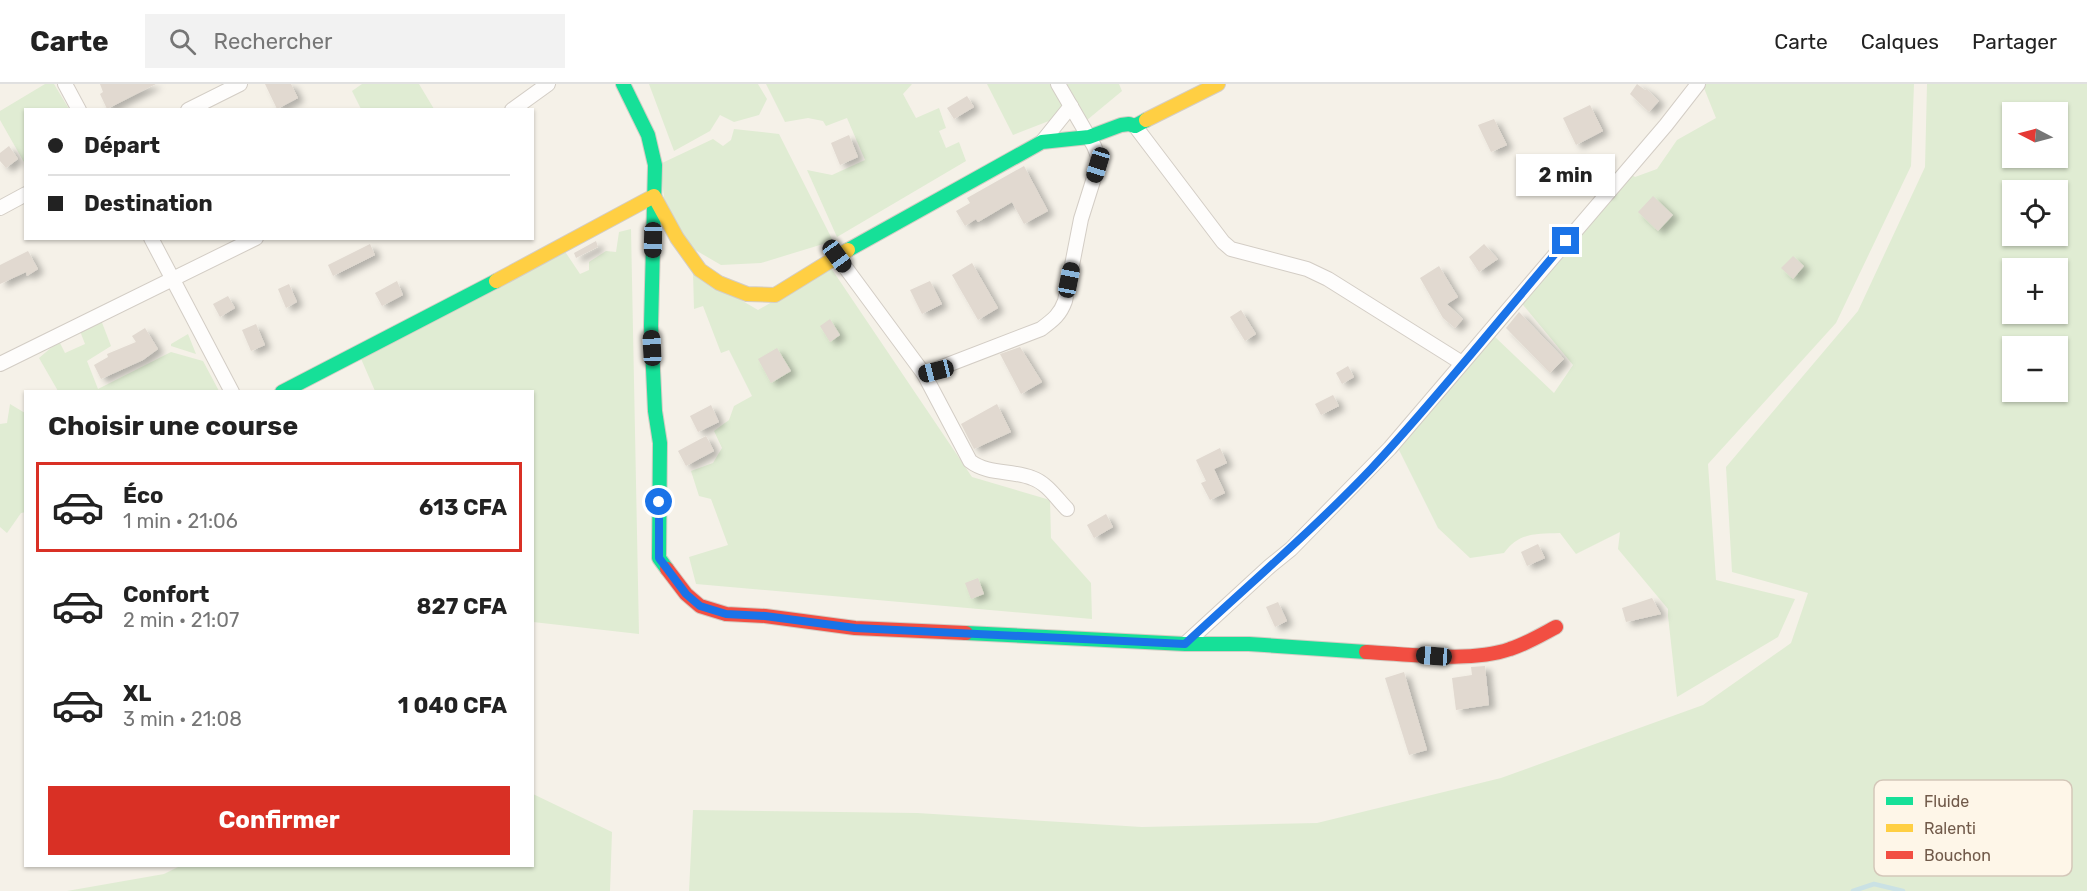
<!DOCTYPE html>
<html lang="fr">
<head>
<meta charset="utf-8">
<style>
  body { margin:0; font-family:Rubik,sans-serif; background:#f2f2f2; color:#222; height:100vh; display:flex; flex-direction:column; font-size:22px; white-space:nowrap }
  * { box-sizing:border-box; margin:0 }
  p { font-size:20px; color:#767676 }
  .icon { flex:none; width:33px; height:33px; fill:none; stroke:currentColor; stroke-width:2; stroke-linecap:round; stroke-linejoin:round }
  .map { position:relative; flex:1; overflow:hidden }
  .sheet { position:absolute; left:24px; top:306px; width:510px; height:477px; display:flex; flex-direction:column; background:#fff; border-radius:0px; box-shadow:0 2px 4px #0004 }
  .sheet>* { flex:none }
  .hud { position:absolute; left:24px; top:24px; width:510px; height:132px; border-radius:0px; box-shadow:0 2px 4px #0004; display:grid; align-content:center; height:132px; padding:0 24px; background:#fff }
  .needle { width:39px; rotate:276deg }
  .tools { position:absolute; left:2002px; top:18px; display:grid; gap:12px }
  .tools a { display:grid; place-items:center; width:66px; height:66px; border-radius:0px; background:#fff; box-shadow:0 2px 4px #0004; font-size:30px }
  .end { position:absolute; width:27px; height:27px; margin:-14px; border:8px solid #1a73e8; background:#fff; box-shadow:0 0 0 3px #fff }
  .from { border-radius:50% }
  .bubble { position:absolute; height:42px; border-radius:0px; background:#fff; box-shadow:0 2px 4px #0004; font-size:20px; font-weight:700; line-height:42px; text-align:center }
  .car { position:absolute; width:18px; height:36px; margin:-18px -9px; border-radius:8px; box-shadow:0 0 4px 2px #0007; background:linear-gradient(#222 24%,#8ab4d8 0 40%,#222 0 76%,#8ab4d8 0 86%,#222 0) }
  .hud b { display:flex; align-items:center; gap:21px; height:57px; font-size:22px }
  .hud b+b { border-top:2px solid #e0e0e0 }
  .hud i { width:15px; height:15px; background:#222 }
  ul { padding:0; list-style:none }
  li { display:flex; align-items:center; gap:18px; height:90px; margin:0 12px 9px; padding:0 12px; border:3px solid transparent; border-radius:0px }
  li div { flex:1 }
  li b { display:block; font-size:22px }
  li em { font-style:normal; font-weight:700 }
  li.active { border-color:#d93025 }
  li>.icon { width:54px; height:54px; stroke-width:1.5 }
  h2 { padding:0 24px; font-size:27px; line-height:72px }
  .cta { display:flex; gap:12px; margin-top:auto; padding:12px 24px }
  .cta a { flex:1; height:69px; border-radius:0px; background:#d93025; color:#fff; font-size:24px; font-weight:700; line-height:69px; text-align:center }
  header { display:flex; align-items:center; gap:36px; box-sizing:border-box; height:84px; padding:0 30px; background:#fff; border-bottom:2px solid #e0e0e0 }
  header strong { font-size:28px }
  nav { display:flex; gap:33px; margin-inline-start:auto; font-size:21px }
  .search { width:420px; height:54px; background:#f2f2f2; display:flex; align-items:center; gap:15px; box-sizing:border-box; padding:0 21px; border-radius:0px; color:#767676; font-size:22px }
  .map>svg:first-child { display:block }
  .green { fill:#e0ecd3; fill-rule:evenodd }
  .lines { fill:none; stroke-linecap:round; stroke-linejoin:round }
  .stream { stroke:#cae1e4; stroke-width:4.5 }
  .building { fill:#e1d9d0; filter:url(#shadow) }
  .street-casing { stroke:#d3cdc5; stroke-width:16 }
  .fast-casing { stroke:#d4cdc4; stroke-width:16 }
  .slow-casing { stroke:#d4cdc4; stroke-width:16 }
  .jam-casing { stroke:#d4cdc4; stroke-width:16 }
  .street { stroke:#fefdfc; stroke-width:14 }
  .fast { stroke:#16e098; stroke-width:14 }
  .slow { stroke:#ffcf43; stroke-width:14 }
  .jam { stroke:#f24e42; stroke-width:14 }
  .route { stroke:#1a73e8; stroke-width:8 }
  .key { fill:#fef6e8; stroke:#d4c7b9; stroke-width:1.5 }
  .key-label { font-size:16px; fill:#715a4a }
</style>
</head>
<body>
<header>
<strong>Carte</strong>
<div class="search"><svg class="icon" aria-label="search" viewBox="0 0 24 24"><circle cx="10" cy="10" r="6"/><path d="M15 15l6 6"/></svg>Rechercher</div>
<nav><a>Carte</a><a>Calques</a><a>Partager</a></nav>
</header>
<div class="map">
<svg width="2087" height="807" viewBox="0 0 2087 807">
  <defs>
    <filter id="shadow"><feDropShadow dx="6" dy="4" stdDeviation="3" flood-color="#0004"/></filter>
  </defs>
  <rect width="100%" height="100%" fill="#f5f1e8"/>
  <g class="green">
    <path d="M45 0H54L69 25 26 26 25 80 0 36V27Z"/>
    <path d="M362 0H419L434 25H361L352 7Z"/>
    <path d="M649 0H758L767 15 759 31 734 38 720 31 710 47 674 67Z"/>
    <path d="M766 0H912L903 10 916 34 939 24 946 44 939 47 946 64 959 58 966 77 837 153 807 86 832 91 865 76 847 34 826 42 823 37 808 34 785 38Z"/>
    <path d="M987 0H1051L1064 22 1054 35 1013 51Z"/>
    <path d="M1067 0H1119L1122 7 1087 36Z"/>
    <path d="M1705 0H1914L1911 82 1836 239 1708 380 1716 496 1795 515 1778 553 1677 613 1668 532V525L1618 465 1620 448 1576 470 1560 449C1536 450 1519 448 1504 469L1470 474 1438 444 1397 362 1494 252 1554 309 1573 281 1519 216 1629 89 1635 93 1657 85 1677 56 1716 34 1704 4Z"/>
    <path d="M1927 0H2087V807H689L693 726 917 729 1142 743 1317 739 1501 694 1703 621 1791 559 1808 509 1732 488 1726 383 1858 227 1925 83ZM2013 28H2058V74H2013ZM2013 106H2058V152H2013ZM2013 184H2058V230H2013ZM2013 262H2058V308H2013Z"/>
    <path d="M734 45 779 50 833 157 761 179 721 181 685 160 665 121 660 80 713 55 723 62 731 56Z"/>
    <path d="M631 145 639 550 533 538 532 308 375 307 359 270 564 166 580 190 589 186V178L606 167 616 168 619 148Z"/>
    <path d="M831 184 972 393 1050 416 1051 454 1091 499 1092 535 696 500 689 473 728 461 711 415 699 412 691 387 713 379 722 364 714 347 729 336 734 322 752 312 729 266 721 269 703 222 694 225 693 188 758 226Z"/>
    <path d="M101 236 111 262 87 277 98 305 171 268 203 277 219 307H58L39 274 59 257 65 269 85 260 80 247Z"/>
    <path d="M188 250 196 270 171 262V260Z"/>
    <path d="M10 320 25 329 26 428 21 429 7 449 0 443V340L7 339Z"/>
    <path d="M533 710 612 748 610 807H67L164 790 180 782H532Z"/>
  </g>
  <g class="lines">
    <path class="stream" d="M1853 807 1874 800 1903 807"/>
  </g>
  <g class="building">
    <path d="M100 0H156L107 25 100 10 103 8Z"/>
    <path d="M265 0H291L298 14 277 25Z"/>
    <path d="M1637 0 1645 6 1647 5 1659 17 1649 28 1630 10Z"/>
    <path d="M967 12 974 23 954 35 947 24Z"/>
    <path d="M1590 21 1603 47 1576 61 1563 34Z"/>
    <path d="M1494 35 1507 61 1491 68 1478 41Z"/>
    <path d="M849 51 858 73 840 81 831 59Z"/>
    <path d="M9 62 18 75 6 84 0 77V69Z"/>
    <path d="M1024 82 1048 127 1024 140 1012 118 978 138 976 135 965 142 956 127 970 119 967 114Z"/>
    <path d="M1653 112 1673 131 1658 147 1638 128Z"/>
    <path d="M596 157 598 163 576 174 574 169Z"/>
    <path d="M370 160 375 171 333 192 328 181Z"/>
    <path d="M1484 160 1498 175 1479 188 1469 173Z"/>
    <path d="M28 167 38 185 27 192 26 188 0 200V181Z"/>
    <path d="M1793 172 1804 182 1793 195 1781 184Z"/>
    <path d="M972 179 998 224 978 236 952 191Z"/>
    <path d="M1439 182 1458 213 1447 220 1463 235 1455 244 1443 234 1420 194Z"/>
    <path d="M397 197 403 211 382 222 375 209Z"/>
    <path d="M930 197 942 220 922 230 910 206Z"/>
    <path d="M289 200 297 218 286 224 278 205Z"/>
    <path d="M228 212 235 224 220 233 213 220Z"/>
    <path d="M1241 226 1256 250 1245 257 1230 233Z"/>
    <path d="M1519 228 1564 275 1550 289 1506 244Z"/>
    <path d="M830 235 840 251 830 258 820 242Z"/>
    <path d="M256 240 265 261 251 267 242 246Z"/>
    <path d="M145 244 158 265 143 276 101 295 94 281 108 273 107 270 136 258 132 252Z"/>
    <path d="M1020 263 1042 298 1021 310 1000 270Z"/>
    <path d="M777 264 791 287 771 299 758 275Z"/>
    <path d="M1348 282 1354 293 1342 300 1336 289Z"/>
    <path d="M1333 311 1339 322 1321 331 1315 320Z"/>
    <path d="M997 320 1011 348 974 365 961 340Z"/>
    <path d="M711 321 719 338 698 348 690 332Z"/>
    <path d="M706 352 714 367 686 382 678 367Z"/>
    <path d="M1220 364 1227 379 1214 385 1225 409 1210 416 1201 399 1206 397 1196 376Z"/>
    <path d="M1106 430 1113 443 1094 454 1087 441Z"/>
    <path d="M1538 460 1545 474 1527 482 1521 468Z"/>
    <path d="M978 494 984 510 971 515 965 499Z"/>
    <path d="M1652 514 1661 530 1626 538 1622 524Z"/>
    <path d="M1278 518 1287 537 1275 543 1266 523Z"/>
    <path d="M1485 582 1489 621 1456 626 1452 594 1472 591 1471 583Z"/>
    <path d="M1404 588 1427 666 1409 671 1385 594Z"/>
  </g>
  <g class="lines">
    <g class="street-casing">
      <g id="street">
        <path d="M65 0 79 26"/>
        <path d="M188 26 240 0"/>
        <path d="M512 26 548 0"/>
        <path d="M1135 42 1223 158 1231 165 1307 185 1328 195 1462 279"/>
        <path d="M1042 58 1071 22"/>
        <path d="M0 124 26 110"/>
        <path d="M151 154 232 308"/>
        <path d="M837 172 924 290 1041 245C1053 236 1060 231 1065 217L1081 135 1098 81V72L1094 62 1058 0"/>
        <path d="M0 280 256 154"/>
        <path d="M924 290 970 377C988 391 1012 386 1032 394 1047 399 1057 415 1067 425"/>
        <path d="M1185 560 1270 482 1291 465 1390 364 1666 41 1698 0"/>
      </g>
    </g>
    <g class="fast-casing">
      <g id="fast">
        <path d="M623 0 648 51 655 81 651 242 655 327 660 359 659 474 667 485"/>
        <path d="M848 166 1042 58 1089 53 1121 41 1129 40 1135 42 1146 36"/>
        <path d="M282 308 496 197"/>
        <path d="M966 549 1185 560H1249L1366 568"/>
      </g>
    </g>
    <g class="slow-casing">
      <g id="slow">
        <path d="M1146 36 1218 0"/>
        <path d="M496 197 654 112 677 154 700 186 719 199 747 210 775 211 848 166"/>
      </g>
    </g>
    <g class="jam-casing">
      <g id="jam">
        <path d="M667 485 686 510 700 522 726 530 765 532 855 544 966 549"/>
        <path d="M1366 568C1408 570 1470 579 1510 565 1526 560 1541 551 1556 543"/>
      </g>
    </g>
    <use href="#street" class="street"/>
    <use href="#fast" class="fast"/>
    <use href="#slow" class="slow"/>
    <use href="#jam" class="jam"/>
  </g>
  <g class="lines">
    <path class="route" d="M659 418V474L686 510 700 522 726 530 765 532 855 544 1185 560C1247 502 1312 447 1371 385 1439 312 1501 233 1566 157"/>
  </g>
  <rect x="1874" y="696" width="198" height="96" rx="9" class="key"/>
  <rect x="1886" y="713" width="27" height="8" fill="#16e098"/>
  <rect x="1886" y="740" width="27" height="8" fill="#ffcf43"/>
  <rect x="1886" y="767" width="27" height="8" fill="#f24e42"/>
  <g class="key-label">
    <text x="1924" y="723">Fluide</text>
    <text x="1924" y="750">Ralenti</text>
    <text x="1924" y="777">Bouchon</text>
  </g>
</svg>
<div class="tools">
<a><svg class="needle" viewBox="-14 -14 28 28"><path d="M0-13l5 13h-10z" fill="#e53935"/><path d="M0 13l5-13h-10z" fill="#767676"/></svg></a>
<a><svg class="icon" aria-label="locate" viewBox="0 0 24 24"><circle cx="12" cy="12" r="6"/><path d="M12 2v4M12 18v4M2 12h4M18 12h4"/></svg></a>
<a>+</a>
<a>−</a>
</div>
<i class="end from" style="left:659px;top:418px"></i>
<i class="end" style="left:1566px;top:157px"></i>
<div class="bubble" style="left:1516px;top:70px;width:99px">2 min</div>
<i class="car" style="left:1098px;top:81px;rotate:197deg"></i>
<i class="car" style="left:653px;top:156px;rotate:181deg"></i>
<i class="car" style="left:837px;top:172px;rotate:144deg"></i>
<i class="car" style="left:1069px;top:196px;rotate:11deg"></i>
<i class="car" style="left:652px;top:264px;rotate:357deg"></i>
<i class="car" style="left:936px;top:287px;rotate:256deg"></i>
<i class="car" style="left:1434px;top:572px;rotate:274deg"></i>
<div class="hud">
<b><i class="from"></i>Départ</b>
<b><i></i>Destination</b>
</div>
<section class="sheet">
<h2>Choisir une course</h2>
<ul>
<li class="active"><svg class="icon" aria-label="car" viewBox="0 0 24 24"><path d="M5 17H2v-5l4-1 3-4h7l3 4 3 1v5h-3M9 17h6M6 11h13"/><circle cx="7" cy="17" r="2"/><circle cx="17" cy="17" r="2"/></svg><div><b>Éco</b><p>1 min · 21:06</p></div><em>613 CFA</em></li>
<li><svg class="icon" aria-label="car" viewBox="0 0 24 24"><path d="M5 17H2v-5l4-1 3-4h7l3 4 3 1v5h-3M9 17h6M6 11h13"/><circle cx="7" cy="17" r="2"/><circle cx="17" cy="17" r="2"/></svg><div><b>Confort</b><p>2 min · 21:07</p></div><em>827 CFA</em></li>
<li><svg class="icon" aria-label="car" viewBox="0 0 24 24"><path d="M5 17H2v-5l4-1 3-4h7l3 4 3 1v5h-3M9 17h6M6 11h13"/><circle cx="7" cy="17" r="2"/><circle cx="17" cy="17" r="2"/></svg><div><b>XL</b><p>3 min · 21:08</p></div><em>1 040 CFA</em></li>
</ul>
<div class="cta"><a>Confirmer</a></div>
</section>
</div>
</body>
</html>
